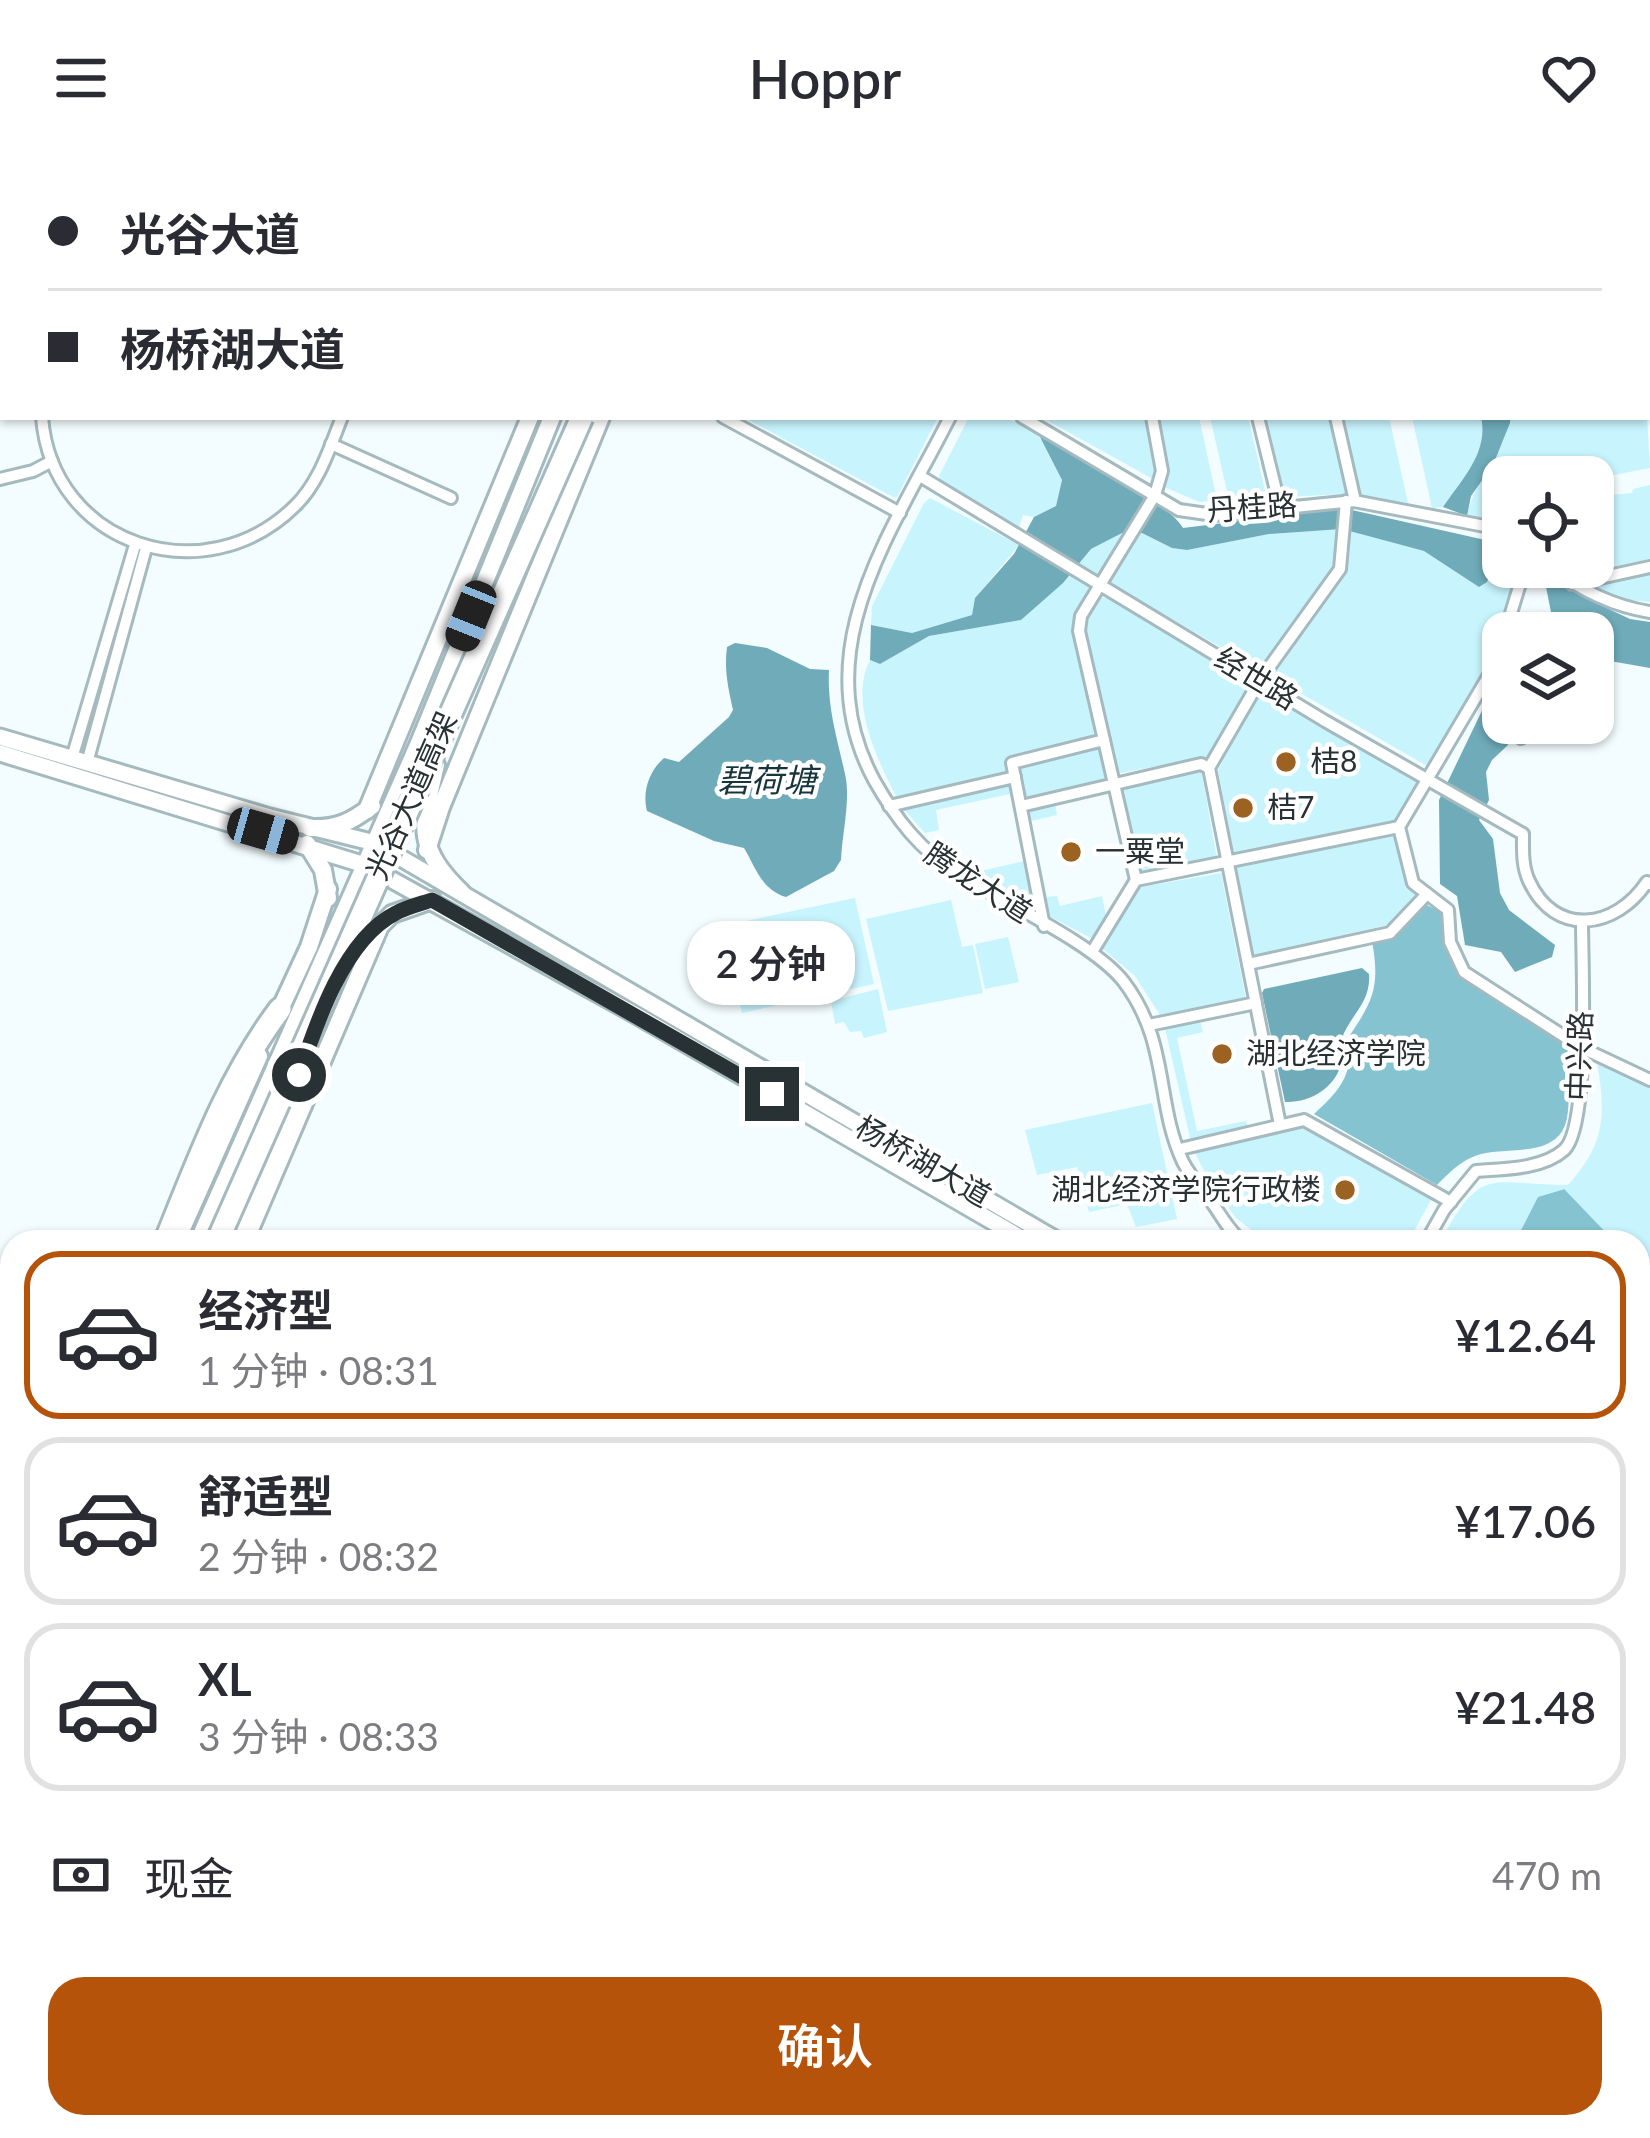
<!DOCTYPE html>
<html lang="zh">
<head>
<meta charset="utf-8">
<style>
  body { margin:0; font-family:Lato,"Noto Sans SC",sans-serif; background:#f2f2f3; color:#2b2b33; height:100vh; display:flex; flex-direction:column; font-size:45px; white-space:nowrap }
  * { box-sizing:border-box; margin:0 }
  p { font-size:39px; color:#7c7c81 }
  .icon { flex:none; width:66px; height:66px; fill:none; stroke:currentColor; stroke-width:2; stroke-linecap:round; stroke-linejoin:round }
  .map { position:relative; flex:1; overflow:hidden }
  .panel { position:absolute; left:0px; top:1074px; width:1650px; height:909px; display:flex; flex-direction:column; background:#fff; border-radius:36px 36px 0 0; box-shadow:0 3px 9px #0004 }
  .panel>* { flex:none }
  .guide { position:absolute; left:0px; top:0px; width:1650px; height:264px; box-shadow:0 3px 9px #0004; display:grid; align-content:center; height:264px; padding:0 48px; background:#fff }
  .buttons { position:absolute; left:1482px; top:300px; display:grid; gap:24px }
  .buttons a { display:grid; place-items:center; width:132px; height:132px; border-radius:24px; background:#fff; box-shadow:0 3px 9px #0004; font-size:60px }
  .end { position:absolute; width:54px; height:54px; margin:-27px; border:15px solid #283133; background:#fff; box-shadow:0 0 0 6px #fff }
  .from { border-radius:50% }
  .bubble { position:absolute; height:84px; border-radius:36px; background:#fff; box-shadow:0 3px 9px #0004; font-size:39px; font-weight:600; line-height:84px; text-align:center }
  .car { position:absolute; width:36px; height:72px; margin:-36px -18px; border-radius:15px; box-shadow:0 0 9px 3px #0007; background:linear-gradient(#222 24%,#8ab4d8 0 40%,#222 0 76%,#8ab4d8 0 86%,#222 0) }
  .guide b { display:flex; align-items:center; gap:42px; height:114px; font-size:45px }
  .guide b+b { border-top:3px solid #e1e1e2 }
  .guide i { width:30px; height:30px; background:#2b2b33 }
  ul { padding:21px 0 0; list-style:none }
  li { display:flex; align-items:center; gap:36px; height:168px; margin:0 24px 18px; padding:0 24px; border:6px solid #e1e1e2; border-radius:36px }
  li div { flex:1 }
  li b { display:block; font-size:45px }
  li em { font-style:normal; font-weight:600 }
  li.active { border-color:#b45309 }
  li>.icon { width:108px; height:108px; stroke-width:1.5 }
  .pay { display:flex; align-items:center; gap:30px; height:132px; padding:0 48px; font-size:45px }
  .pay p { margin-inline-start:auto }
  .primary-button { display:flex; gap:24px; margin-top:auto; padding:24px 48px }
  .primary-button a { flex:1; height:138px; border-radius:36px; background:#b45309; color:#fff; font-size:48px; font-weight:600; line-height:138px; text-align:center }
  header { display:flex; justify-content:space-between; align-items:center; height:156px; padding:0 48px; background:#fff; font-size:54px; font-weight:600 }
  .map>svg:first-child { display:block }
  .green { fill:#c8f4fe }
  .forest { fill:#86c3d1 }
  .water { fill:#6fabb9 }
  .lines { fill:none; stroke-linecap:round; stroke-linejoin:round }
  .street-casing { stroke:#a5babf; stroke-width:16 }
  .secondary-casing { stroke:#a5babf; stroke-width:21 }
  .primary-casing { stroke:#a5babf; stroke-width:22 }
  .highway-casing { stroke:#a5babf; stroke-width:27 }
  .street { stroke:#fff; stroke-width:10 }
  .secondary { stroke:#fff; stroke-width:15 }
  .primary { stroke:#fff; stroke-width:16 }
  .highway { stroke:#fff; stroke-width:21 }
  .highway-bridge-casing { stroke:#a5babf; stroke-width:27; stroke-linecap:butt }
  .highway-bridge { stroke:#fff; stroke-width:21 }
  .route { stroke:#283133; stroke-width:15 }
  .poi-dot { fill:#9c6222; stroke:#fff; stroke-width:4.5 }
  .labels { text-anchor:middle; stroke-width:9; stroke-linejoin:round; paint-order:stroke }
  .street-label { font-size:30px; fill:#283133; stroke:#fff }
  .poi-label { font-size:30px; fill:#283133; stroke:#fff; text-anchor:start }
  .water-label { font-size:33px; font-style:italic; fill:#17353c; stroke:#fff }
</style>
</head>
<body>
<header><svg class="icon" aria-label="menu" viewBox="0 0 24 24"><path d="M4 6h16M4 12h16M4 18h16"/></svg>Hoppr<svg class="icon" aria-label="heart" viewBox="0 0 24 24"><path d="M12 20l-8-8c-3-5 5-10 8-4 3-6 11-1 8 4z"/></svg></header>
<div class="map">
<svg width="1650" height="1982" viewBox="0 0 1650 1982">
  <rect width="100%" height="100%" fill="#f3fcfe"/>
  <g class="green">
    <path d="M1647 260 1650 312 1593 323 1503 321V371L1467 360C1474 324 1504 299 1510 261Z"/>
    <path d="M743 261H938L897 341H893Z"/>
    <path d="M969 261C1024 261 1043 269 1062 324L1056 350 1034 361 1023 359 1018 375 941 328 939 320Z"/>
    <path d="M1041 261H1147L1156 313 1153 323Z"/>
    <path d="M1157 261H1199L1217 344 1199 346 1160 329 1165 294Z"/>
    <path d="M1210 261H1248L1266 339 1229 344Z"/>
    <path d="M1329 261 1346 338 1285 341 1266 261Z"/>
    <path d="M1340 261H1389L1408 347 1358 340Z"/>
    <path d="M1412 261 1482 262C1488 297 1462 324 1443 351L1432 352Z"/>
    <path d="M1650 329V407L1619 413 1615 411 1600 340 1632 337 1633 333Z"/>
    <path d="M930 342 1019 389 975 442 972 459 912 477 871 469 872 450 924 347Z"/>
    <path d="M1342 373 1424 395 1487 426 1493 412 1503 407V411L1519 412 1489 510 1427 610 1078 409 1091 393 1122 377H1142L1172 392 1186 394 1269 378Z"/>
    <path d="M1650 415V446L1619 443 1586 428Z"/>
    <path d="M1069 419 1089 431 1078 460 1096 571 1091 584 1012 602 1004 618 997 620 896 640C876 601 849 545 870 504L880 508 929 480 1021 464Z"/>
    <path d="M1097 442H1108L1253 525 1212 600 1115 618 1084 478V465Z"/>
    <path d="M1265 532 1418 625 1396 665 1234 699 1218 614 1256 540Z"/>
    <path d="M1092 592 1101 595 1106 618 1101 627 1031 643 1025 639 1019 616 1024 607Z"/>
    <path d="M1195 613 1202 618 1217 703 1147 719 1141 715 1124 646V629Z"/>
    <path d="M1008 627 1010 638 936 654 939 674 925 677 902 651Z"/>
    <path d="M1055 647 1057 659 1031 665 1047 741 1057 740 1060 750 1102 740 1107 765 1093 783 1047 759 1026 654Z"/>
    <path d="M1395 676 1409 728 1418 741 1392 768 1253 799 1234 711Z"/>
    <path d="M1025 705 1036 752 976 716Z"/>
    <path d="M1221 717 1246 843 1160 859 1135 820 1103 793V784L1134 736 1141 731Z"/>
    <path d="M855 742 874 828 742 857 722 770Z"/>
    <path d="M951 744 962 791 973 789 983 837 888 855 866 763Z"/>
    <path d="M1008 781 1019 826 985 833 975 788Z"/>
    <path d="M878 833 887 876 864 882 861 875 850 876 844 866 835 868 831 845Z"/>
    <path d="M1200 865 1203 876 1177 882 1197 975 1246 965 1248 973 1191 986 1165 872Z"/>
    <path d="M1596 901 1650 930V1279L1638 1289V1086H1440C1483 1007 1488 1029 1568 1029 1607 986 1606 956 1596 901Z"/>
    <path d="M1152 947 1177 1063 1136 1071 1127 1048 1089 1056 1077 1011 1037 1019 1025 974Z"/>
    <path d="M1303 967 1429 1039 1431 1044 1408 1086H1267L1236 1062 1207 1021 1193 993Z"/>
    <path d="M43 1971H157L150 1982H37Z"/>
  </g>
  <g class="forest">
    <path d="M1421 746 1446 759 1445 781 1461 819 1568 884C1567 909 1571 938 1567 962 1559 1005 1503 989 1475 1000 1459 1006 1449 1017 1437 1029L1314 958C1340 934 1354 919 1348 882 1374 844 1380 830 1372 785 1399 780 1407 769 1421 746Z"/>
    <path d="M1565 1033V1034L1615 1086H1515L1538 1041Z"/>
    <path d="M1638 1110 1650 1122V1252L1638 1259Z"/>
  </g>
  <g class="water">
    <path d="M1481 261H1510V267L1493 309 1471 340 1467 360 1443 351C1462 323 1489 296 1481 261Z"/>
    <path d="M1037 275C1069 294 1167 344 1183 372L1343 352 1503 388V407L1493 412 1487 426 1479 431 1424 395 1342 373 1269 378 1187 394 1172 392 1142 377H1122L1091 393 1063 427 1021 464 929 480 880 508 870 504 871 469 912 477 972 459 975 442 1014 398 1034 361 1056 350 1062 324Z"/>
    <path d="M1515 411H1539L1581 440 1630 463 1650 466V512L1593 502V477H1548L1552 461 1545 426Z"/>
    <path d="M735 487 767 492 810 513 829 514C827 551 837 582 845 618 851 643 842 678 841 704L834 715 786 741C761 733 756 712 744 692L714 685 647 655C642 636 649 615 664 602L679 606 729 561 733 554C728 531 724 514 727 491Z"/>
    <path d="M1499 528H1503V555L1498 562 1508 589 1492 604 1486 616 1489 644 1479 664 1493 683 1500 737 1509 754 1555 789 1552 801 1515 816 1501 796 1465 789 1457 740 1440 728 1439 644 1490 538Z"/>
    <path d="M1362 812 1369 818C1371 844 1354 856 1344 877 1340 886 1344 896 1342 905 1336 932 1310 947 1285 946L1262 837 1264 833Z"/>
  </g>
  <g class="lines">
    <g class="street-casing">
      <g id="street">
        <path d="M52 0 59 3"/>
        <path d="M1647 167H1650"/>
        <path d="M1647 227 1650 240"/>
        <path d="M42 261C52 390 205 439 295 350 319 327 330 291 342 261"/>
        <path d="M723 261 900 357"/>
        <path d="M950 261C892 376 804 494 874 624 896 663 920 694 958 718 1003 746 1095 788 1124 826 1170 887 1155 947 1183 1006 1191 1022 1205 1036 1215 1051 1223 1063 1231 1077 1243 1086"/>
        <path d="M1022 261 1179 354 1214 359 1354 345 1490 371 1503 377"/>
        <path d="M1258 261 1280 351"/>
        <path d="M1336 261 1355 345"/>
        <path d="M331 288 451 342"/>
        <path d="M920 320 1325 565 1523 678C1523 694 1522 710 1529 725 1555 782 1616 773 1647 726L1650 728"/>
        <path d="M0 323 33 315 52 305"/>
        <path d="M1550 411C1580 434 1612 450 1650 456"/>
        <path d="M1572 428 1650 411"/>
        <path d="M1505 477 1525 411"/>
        <path d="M1503 483 1492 514 1399 671 1413 727 1448 754 1450 786 1464 816 1582 892 1650 924"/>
        <path d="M1497 501 1503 519"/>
        <path d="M1516 567 1521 582"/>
        <path d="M72 602 135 389"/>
        <path d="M87 607 146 392"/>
        <path d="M889 650 1015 621"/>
        <path d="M1021 650 1201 608 1209 612"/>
        <path d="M1136 724 1079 475 1081 460 1155 339 1162 315 1152 261"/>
        <path d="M1044 770 1012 607 1104 584"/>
        <path d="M1092 796 1136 724 1399 671"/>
        <path d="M1248 808 1390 777 1427 738"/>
        <path d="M1149 869 1256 847"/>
        <path d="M1280 969 1209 612 1260 524 1340 413 1346 345"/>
        <path d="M1180 993 1304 964 1451 1046"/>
        <path d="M1426 1086 1444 1054 1476 1015C1504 1013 1543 1013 1564 994 1590 971 1582 806 1582 766"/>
        <path d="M1638 1336 1650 1342"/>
        <path d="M1024 1982 1031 1971"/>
      </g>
    </g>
    <g class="secondary-casing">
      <g id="secondary">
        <path d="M0 581 270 661 375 687"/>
        <path d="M0 597 365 709 636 859 1028 1086"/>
        <path d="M394 698 1060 1086"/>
        <path d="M1638 1430 1650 1437"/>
        <path d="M1638 1447 1650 1454"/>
      </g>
    </g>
    <g class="primary-casing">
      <g id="primary">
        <path d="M645 3 646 0"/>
        <path d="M665 3 666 0"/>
        <path d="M713 3 714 0"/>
        <path d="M436 609C422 669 414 691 462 737"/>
        <path d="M367 654 530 261"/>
        <path d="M310 672C337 673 351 666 372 650"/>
        <path d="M307 688 323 714 328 742"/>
        <path d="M427 694 441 651 601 261"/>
        <path d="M373 777 392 758 432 744"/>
        <path d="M277 860 309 791 328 733"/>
        <path d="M245 1085 380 770"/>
        <path d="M176 1086 259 900"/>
        <path d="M198 1086 419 587 552 261"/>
        <path d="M0 1489 12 1461"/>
        <path d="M0 1625 12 1577"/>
      </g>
    </g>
    <g class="highway-casing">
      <g id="highway">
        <path d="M698 3 699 0"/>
        <path d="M165 1086C198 1005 227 923 280 853"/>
        <path d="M235 1086 297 924"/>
        <path d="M0 1555 12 1517"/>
      </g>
    </g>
    <use href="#street" class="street"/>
    <use href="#secondary" class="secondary"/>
    <use href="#primary" class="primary"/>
    <use href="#highway" class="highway"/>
    <g class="highway-bridge-casing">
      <path id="highway-bridge" d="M217 1086 582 261"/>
    </g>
    <use href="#highway-bridge" class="highway-bridge"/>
  </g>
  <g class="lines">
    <path class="route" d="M299 919C316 868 344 783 396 757 407 751 420 748 432 744L772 938"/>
  </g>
  <g class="poi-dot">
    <circle cx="1286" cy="606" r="12"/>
    <circle cx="1243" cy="652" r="12"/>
    <circle cx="1071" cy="696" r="12"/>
    <circle cx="1222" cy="898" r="12"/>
    <circle cx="1345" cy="1034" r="12"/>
  </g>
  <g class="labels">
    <g class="street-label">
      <text transform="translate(1252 352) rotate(-4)" y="10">丹桂路</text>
      <text transform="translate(1256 523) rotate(31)" y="10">经世路</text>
      <text transform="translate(412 640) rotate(-66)" y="10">光谷大道高架</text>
      <text transform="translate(978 727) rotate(33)" y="10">腾龙大道</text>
      <text transform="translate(1580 900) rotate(-88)" y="10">中兴路</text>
      <text transform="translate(923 1006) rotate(30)" y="10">杨桥湖大道</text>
    </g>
    <g class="poi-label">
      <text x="1310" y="616">桔8</text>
      <text x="1267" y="662">桔7</text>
      <text x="1095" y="706">一粟堂</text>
      <text x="1246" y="908">湖北经济学院</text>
      <text x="1321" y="1044" text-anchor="end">湖北经济学院行政楼</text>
    </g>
    <g class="water-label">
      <text x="767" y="636">碧荷塘</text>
    </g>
  </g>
</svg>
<div class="buttons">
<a><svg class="icon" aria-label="locate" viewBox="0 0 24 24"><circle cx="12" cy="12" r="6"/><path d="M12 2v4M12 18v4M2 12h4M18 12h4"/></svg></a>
<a><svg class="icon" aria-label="layers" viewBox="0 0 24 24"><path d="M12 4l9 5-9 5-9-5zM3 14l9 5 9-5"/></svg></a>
</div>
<i class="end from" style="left:299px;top:919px"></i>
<i class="end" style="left:772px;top:938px"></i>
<div class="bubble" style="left:687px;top:765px;width:168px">2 分钟</div>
<i class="car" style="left:471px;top:460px;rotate:202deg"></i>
<i class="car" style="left:263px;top:675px;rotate:106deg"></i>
<div class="guide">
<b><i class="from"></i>光谷大道</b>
<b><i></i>杨桥湖大道</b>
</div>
<section class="panel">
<ul>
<li class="active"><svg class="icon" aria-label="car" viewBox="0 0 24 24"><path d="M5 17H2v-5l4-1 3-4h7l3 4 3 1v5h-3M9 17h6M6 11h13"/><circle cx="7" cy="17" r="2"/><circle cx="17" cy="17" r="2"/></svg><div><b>经济型</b><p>1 分钟 · 08:31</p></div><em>¥12.64</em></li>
<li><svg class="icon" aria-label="car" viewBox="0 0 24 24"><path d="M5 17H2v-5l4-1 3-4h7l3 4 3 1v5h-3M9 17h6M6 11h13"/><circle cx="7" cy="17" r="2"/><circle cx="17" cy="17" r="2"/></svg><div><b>舒适型</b><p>2 分钟 · 08:32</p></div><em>¥17.06</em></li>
<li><svg class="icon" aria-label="car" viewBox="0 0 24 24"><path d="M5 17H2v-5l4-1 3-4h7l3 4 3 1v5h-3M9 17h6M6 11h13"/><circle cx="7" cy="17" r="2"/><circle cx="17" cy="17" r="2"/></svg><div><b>XL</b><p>3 分钟 · 08:33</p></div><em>¥21.48</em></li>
</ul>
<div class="pay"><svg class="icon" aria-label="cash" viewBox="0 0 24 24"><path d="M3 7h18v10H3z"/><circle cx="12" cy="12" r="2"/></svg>现金<p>470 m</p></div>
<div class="primary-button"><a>确认</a></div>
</section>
</div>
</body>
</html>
